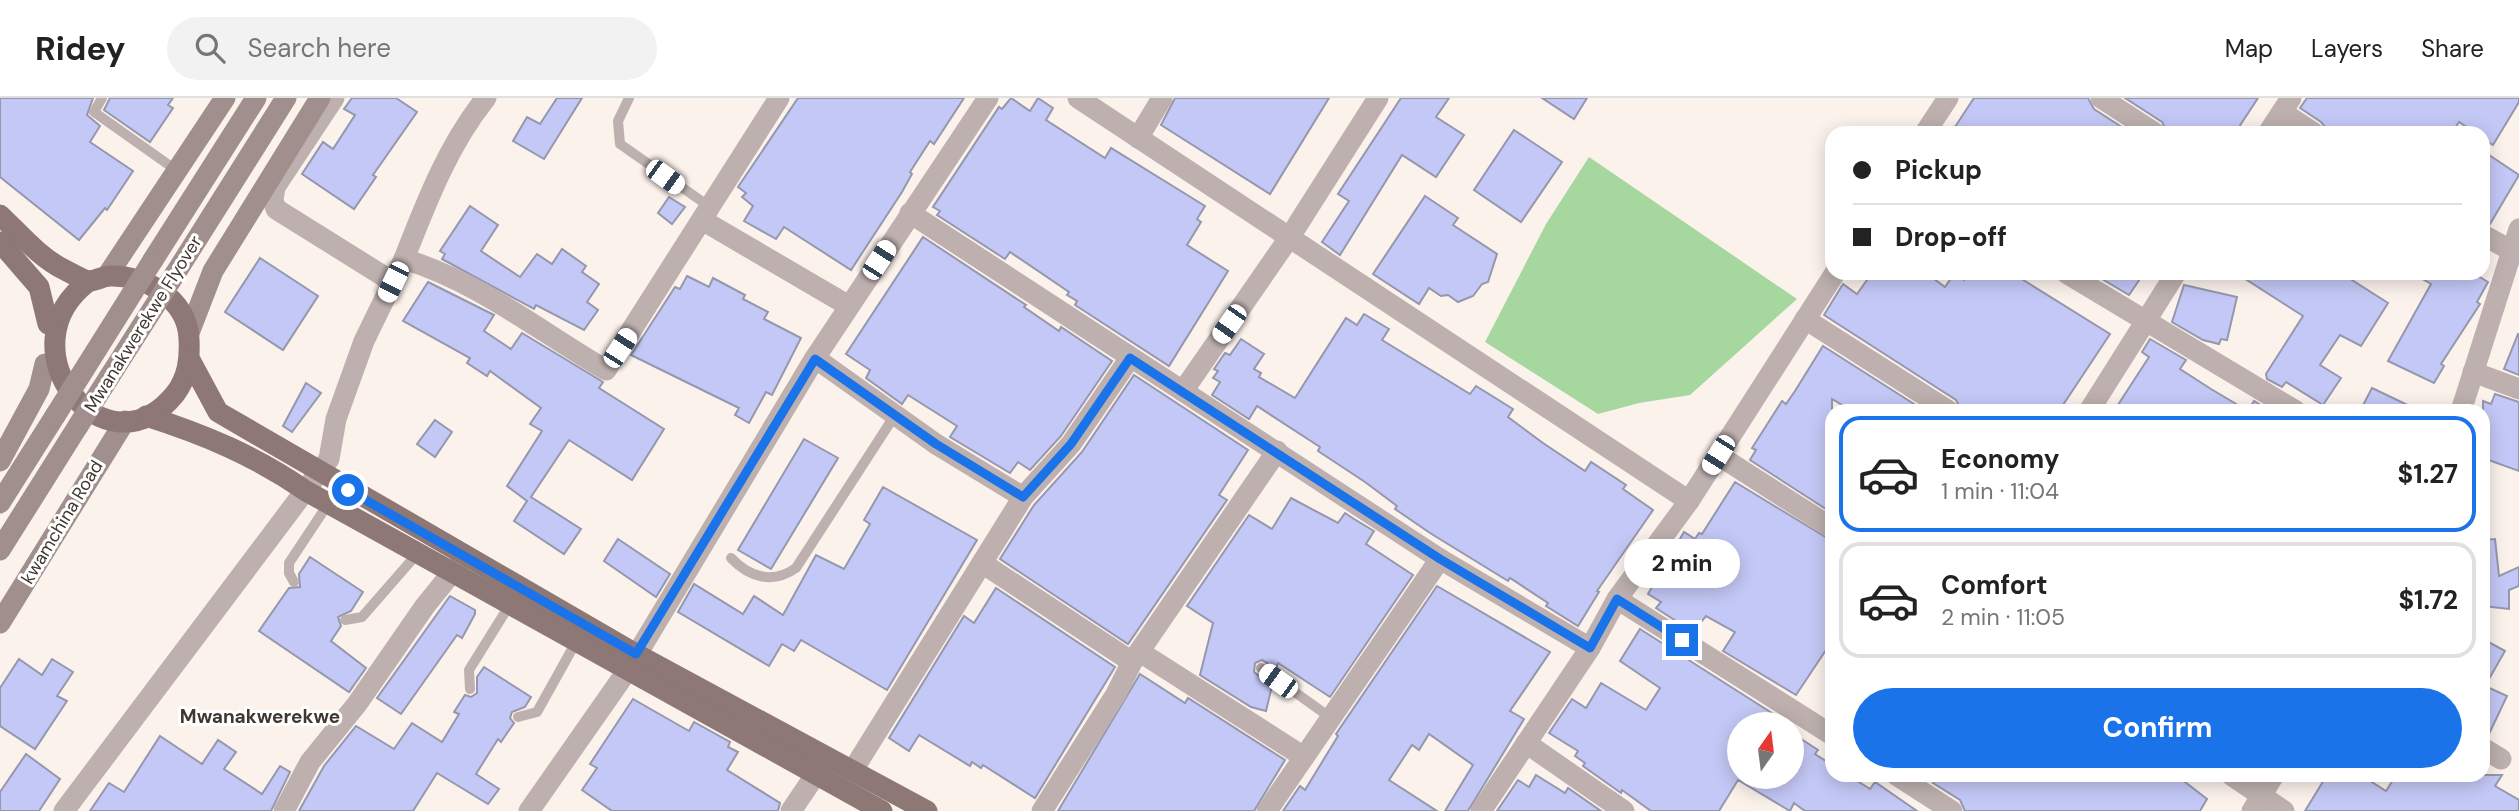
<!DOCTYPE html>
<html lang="en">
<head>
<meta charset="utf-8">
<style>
  body { margin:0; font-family:"DM Sans",sans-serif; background:#f2f2f2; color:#222; height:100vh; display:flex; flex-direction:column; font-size:26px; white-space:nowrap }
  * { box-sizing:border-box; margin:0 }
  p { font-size:23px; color:#767676 }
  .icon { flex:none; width:38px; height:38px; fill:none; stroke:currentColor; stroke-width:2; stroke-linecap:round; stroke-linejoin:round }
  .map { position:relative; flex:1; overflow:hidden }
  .drawer { position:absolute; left:1825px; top:306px; width:665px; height:378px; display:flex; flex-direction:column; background:#fff; border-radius:21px; box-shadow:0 4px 18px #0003 }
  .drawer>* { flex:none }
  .guide { position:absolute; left:1825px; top:28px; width:665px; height:154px; border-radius:21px; box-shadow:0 4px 18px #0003; display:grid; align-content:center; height:154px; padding:0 28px; background:#fff }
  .needle { width:46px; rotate:14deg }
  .controls { position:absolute; left:1727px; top:614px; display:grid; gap:14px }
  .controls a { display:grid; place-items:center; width:77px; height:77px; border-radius:50%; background:#fff; box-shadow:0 4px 18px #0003; font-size:35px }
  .end { position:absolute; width:32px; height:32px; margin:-16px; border:9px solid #1a73e8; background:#fff; box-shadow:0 0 0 4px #fff }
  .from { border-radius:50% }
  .bubble { position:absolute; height:49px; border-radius:24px; background:#fff; box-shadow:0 4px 18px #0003; font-size:23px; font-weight:700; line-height:49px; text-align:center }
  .car { position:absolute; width:21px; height:42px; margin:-21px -10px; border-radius:9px; box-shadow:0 0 5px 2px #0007; background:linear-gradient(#fff 24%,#345 0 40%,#fff 0 76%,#345 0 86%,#fff 0) }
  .guide b { display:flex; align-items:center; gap:24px; height:66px; font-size:26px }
  .guide b+b { border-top:2px solid #e0e0e0 }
  .guide i { width:18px; height:18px; background:#222 }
  ul { padding:12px 0 0; list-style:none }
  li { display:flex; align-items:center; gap:21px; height:116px; margin:0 14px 10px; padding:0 14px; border:4px solid #e0e0e0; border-radius:21px }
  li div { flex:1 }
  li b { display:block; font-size:26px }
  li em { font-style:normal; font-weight:700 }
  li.on { border-color:#1a73e8 }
  li>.icon { width:63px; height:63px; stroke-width:1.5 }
  .primary-button { display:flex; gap:14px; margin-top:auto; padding:14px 28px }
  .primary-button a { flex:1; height:80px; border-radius:42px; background:#1a73e8; color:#fff; font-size:28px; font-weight:700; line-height:80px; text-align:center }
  header { display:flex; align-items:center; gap:42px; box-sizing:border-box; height:98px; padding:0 35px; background:#fff; border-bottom:2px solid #e0e0e0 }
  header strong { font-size:33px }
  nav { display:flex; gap:38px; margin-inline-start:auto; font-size:24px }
  .search { width:490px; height:63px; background:#f2f2f2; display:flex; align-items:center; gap:18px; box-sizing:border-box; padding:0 24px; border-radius:38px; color:#767676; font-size:26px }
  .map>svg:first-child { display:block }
  .green { fill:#a6d79f }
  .building { fill:#c4c8f6; stroke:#9597ad; stroke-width:2 }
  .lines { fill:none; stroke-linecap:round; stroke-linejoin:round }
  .lane { stroke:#bdb0af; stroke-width:10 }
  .street { stroke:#bdb0af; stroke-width:21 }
  .secondary { stroke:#a18f8d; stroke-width:21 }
  .primary { stroke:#8d7875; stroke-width:21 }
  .secondary-bridge { stroke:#a18f8d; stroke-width:21 }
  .route { stroke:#1a73e8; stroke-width:9 }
  .labels { text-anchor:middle; stroke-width:6; stroke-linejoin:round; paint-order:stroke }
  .street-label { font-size:18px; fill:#403731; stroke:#fff }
  .neighbourhood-label { font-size:19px; font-weight:bold; fill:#403731; stroke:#fff }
</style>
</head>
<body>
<header>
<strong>Ridey</strong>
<div class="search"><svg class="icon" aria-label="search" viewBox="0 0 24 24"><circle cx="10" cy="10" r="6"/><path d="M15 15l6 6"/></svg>Search here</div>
<nav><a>Map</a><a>Layers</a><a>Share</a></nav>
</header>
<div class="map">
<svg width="2519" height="713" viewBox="0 0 2519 713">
  <rect width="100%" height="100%" fill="#fcf2ec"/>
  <path class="green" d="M1589 59 1797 201 1690 297 1639 305 1598 316 1485 244 1546 126Z"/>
  <g class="building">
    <path d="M0 0H93L87 17 100 28 90 44 133 73 107 112 105 110 79 142 0 79Z"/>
    <path d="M110 0H173L168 7 173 10 150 44 104 12Z"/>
    <path d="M352 0H396L417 14 373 77 376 79 354 111 302 76 323 44 333 51 355 17 344 11Z"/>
    <path d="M557 0H582L544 61 513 43 527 19 540 26Z"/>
    <path d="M798 0H964L934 46 930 43 910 74 912 76 902 94 851 172 784 129 776 141 744 123 753 108 742 99 746 95 738 89Z"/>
    <path d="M1011 0 1030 13 1038 0 1053 10 1046 22 1105 60 1111 50 1205 108 1197 121 1201 124 1187 147 1228 173 1169 268 1075 207 1077 203 1067 197 1069 194 1010 154 1005 161 937 117 940 113 933 109 999 9 1002 11Z"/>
    <path d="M1175 0H1329L1270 96 1161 27Z"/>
    <path d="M1401 0H1449L1436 19 1464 37 1436 79 1402 57 1340 157 1322 144 1349 103 1338 96Z"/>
    <path d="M1542 0H1587L1574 21Z"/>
    <path d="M1974 0H2088L2094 11 2131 35H1951Z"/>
    <path d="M2125 0H2258L2235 35H2168L2162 24Z"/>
    <path d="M2307 0H2519V4L2493 47 2483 41V35H2475L2459 24 2452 35H2330L2321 24 2300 10Z"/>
    <path d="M1514 32 1562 64 1521 124 1474 92Z"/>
    <path d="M2483 53 2519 77 2490 126 2483 124Z"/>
    <path d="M1425 98 1458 120 1453 127 1497 156 1488 184 1482 186 1473 198 1458 204 1448 197 1441 198 1429 190 1419 206 1373 176Z"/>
    <path d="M669 99 685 109 672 126 658 115Z"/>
    <path d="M470 108 498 127 481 153 520 179 537 156 552 166 562 151 586 168 582 174 599 186 587 204 598 212 584 232 536 207 534 211 442 161 445 156 440 153Z"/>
    <path d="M923 139 1026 207 1024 209 1059 233 1061 229 1112 263 1061 338 1030 372 1018 364 1010 375 950 339 957 328 908 297 902 306 866 280 870 272 846 256Z"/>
    <path d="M260 160 318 198 283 252 225 214Z"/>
    <path d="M1872 175H1926L1945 189 1954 176 1964 182 1969 175H2012L2110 236 2059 313H1962L1956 302 1824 217 1843 186 1857 196Z"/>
    <path d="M2092 175H2144L2129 197Z"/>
    <path d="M2236 175H2341L2388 205 2361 248 2340 237 2320 267 2341 280 2323 307 2286 284 2282 289 2267 281 2266 276 2303 218Z"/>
    <path d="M2412 175H2473L2488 184 2477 204 2480 206 2441 266 2444 268 2434 285 2388 263 2431 186Z"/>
    <path d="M687 178 709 189 713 180 745 197 743 201 768 214 764 221 801 240 772 297 766 294 749 325 735 317 739 310 631 257 675 189 680 191Z"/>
    <path d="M428 184 494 217 484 233 511 251 522 235 603 284 599 290 664 331 632 382 569 342 531 399 581 431 564 456 514 423 527 403 507 388 542 333 530 326 541 310 490 273 487 278 467 265 470 260 403 223Z"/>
    <path d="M2184 187 2237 199 2227 242 2221 241 2219 246 2203 242 2172 224Z"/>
    <path d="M1364 216 1389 231 1382 242 1470 296 1476 288 1513 311 1508 319 1543 345 1585 373 1591 364 1626 387 1623 391 1653 412 1597 493 1599 494 1578 528 1546 508 1548 505 1510 480 1508 483 1430 435 1395 411 1397 408 1365 384 1318 353 1320 349 1257 308 1249 321 1212 297 1220 284 1213 280 1218 273 1214 271 1225 255 1230 257 1241 241 1264 256 1254 271 1261 275 1259 279 1295 300 1346 220 1357 227Z"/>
    <path d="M2518 236H2519V277L2504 271Z"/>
    <path d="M2150 241 2186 262 2180 271 2211 291 2248 313 2254 303 2267 311 2266 313H2114L2149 259 2142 254Z"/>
    <path d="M1823 248 1925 313H1852L1832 301V415L1750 362 1756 352 1752 350 1782 303 1786 306 1795 293Z"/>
    <path d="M1134 277 1248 352 1219 397 1227 402 1128 546 1000 461 1034 407 1082 354Z"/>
    <path d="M306 285 321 295 292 334 283 328Z"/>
    <path d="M2372 290 2420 313H2360Z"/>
    <path d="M2495 296 2519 304V373L2483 360V303L2491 306Z"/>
    <path d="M435 322 452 334 435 359 417 346Z"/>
    <path d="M804 341 838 360 771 471 738 452Z"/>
    <path d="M1735 384 1832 443V543L1796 597 1723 553 1735 534 1706 518 1693 534 1656 510 1661 504 1648 496 1684 434 1695 441 1699 435 1702 436Z"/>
    <path d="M883 389 977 442 887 592 801 542 794 553 782 546 769 568 678 514 694 486 743 516 754 498 783 517 816 457 844 471 870 426 864 422Z"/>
    <path d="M1291 400 1338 425 1345 415 1354 421 1374 433 1366 446 1413 477 1330 599 1278 565 1276 571 1262 562 1255 565 1254 574 1272 588 1266 613 1251 609 1200 577 1213 525 1187 508 1249 417 1272 431Z"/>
    <path d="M618 441 670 476 656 499 604 463Z"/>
    <path d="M2495 441 2499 478 2519 469V488L2509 492V511L2483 508V442Z"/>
    <path d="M310 459 363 494 351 513 338 519 341 528 331 543 366 570 349 594 259 533 289 490 300 489 299 476Z"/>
    <path d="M1437 488 1550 554 1510 613 1524 621 1468 713H1445L1473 667 1429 636 1419 652 1412 647 1389 682 1437 713H1283L1300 688 1305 692 1338 638 1336 636Z"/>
    <path d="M996 490 1115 569 1035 700 983 667 981 670 972 664 970 668 919 637 909 653 889 640 964 518 974 525Z"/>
    <path d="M450 498 475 512V516L462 540 457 537 401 616 377 600Z"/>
    <path d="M1640 531 1775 617 1769 626H1740V679H1792V635L1818 652 1815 656 1832 667V677H1848L1870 691 1875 684 1917 713H1805L1794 705 1790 713 1738 682 1719 713H1651L1622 692 1621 695 1583 668 1585 665 1575 658 1578 653 1549 635 1572 601 1586 610 1601 585 1646 612 1660 590 1620 563Z"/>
    <path d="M2483 541 2505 553 2485 588 2507 598 2488 638 2483 637Z"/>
    <path d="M19 561 42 577 52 561 73 574 57 598 67 603 35 651 0 628V590Z"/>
    <path d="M484 569 531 599 525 609 512 614 510 620 514 625 501 644 498 641 476 676 499 691 488 706 437 675 413 713H299L324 668 356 628 394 651 412 625 442 644 459 616 454 614 465 597 471 599 477 595V579Z"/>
    <path d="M1140 576 1185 605 1188 600 1285 662 1254 713H1058Z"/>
    <path d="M633 601 689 633 694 624 730 644 728 649 738 654 727 672 780 705 778 713H612L582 692 597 670 590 666Z"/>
    <path d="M160 638 202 666 218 642 236 654 224 671 262 696 280 668 290 674 271 713H90L109 685 124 694Z"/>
    <path d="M26 656 60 681 39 713H0V694Z"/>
    <path d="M1536 677 1565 695 1568 690 1601 713H1497L1518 682 1529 689Z"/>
    <path d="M1938 677H2176L2207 701 2200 713H1965L1960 702 1933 685Z"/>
    <path d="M2327 677H2361L2386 693 2396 677H2502L2495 688 2519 702V713H2305Z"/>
  </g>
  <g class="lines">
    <g class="lane">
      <path d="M102 0 94 14 176 72"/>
      <path d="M629 0 618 23 620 46 710 109"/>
      <path d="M731 460C750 480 773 486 796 470L895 317"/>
      <path d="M294 484 289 475V465L328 406"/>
      <path d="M345 522 362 519 417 456"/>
      <path d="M1261 570 1331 620"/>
      <path d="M470 591 469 572 509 508"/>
      <path d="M518 619 537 614 576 544"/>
    </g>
    <g class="street">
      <path d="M334 0 275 89 273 102 276 111 393 184"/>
      <path d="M486 0C448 47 426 105 404 161 479 184 539 233 606 272L779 0"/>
      <path d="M1078 0 1689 403"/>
      <path d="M2101 0 2155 35"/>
      <path d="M2282 14 2314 35"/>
      <path d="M1925 35 1948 0"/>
      <path d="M2268 35 2291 0"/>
      <path d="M1138 40 1162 0"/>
      <path d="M910 115 1440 461 1590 550"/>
      <path d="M702 122 849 208"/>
      <path d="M2483 137 2512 153"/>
      <path d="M2066 175 2296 313"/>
      <path d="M1805 221 1949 313"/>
      <path d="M815 260 936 346 1023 399"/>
      <path d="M2473 274 2519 291"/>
      <path d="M1183 293 1291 137 1378 0"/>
      <path d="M2089 313 2176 175"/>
      <path d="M2461 313 2519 131"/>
      <path d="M1718 357 1832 430"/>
      <path d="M982 465 1132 564"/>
      <path d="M1617 501 1832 637"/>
      <path d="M1140 554 1304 659"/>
      <path d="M1526 645 1624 713"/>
      <path d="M2483 650 2501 661"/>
      <path d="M853 672 1023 399 1071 346 1130 260"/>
      <path d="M1896 677 1952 713"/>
      <path d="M2231 677 2284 713"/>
      <path d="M64 713 329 361 336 321 364 243 404 161"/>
      <path d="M284 713 310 664 357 606 425 508 463 461"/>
      <path d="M529 713 627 573 815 260 988 0"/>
      <path d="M791 713 816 676"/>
      <path d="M1042 713 1116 596 1132 564 1277 353"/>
      <path d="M1267 713 1440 461"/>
      <path d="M1481 713 1590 550 1617 501 1689 403 1835 175"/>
      <path d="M2252 713 2274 677"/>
    </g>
    <g class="secondary">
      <path d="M153 162 256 0"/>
      <path d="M175 176 286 0"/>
      <path d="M107 178 225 0"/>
      <path d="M189 235 213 173 320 0"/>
      <path d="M0 363 39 291 45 266"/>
      <path d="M0 405 55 318"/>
      <path d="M0 452 78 328"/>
      <path d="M0 525 125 323"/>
    </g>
    <g class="primary">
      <path d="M0 117C20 136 40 160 65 172 71 175 82 182 89 183 96 183 103 178 110 178 145 177 188 201 189 241 190 261 188 279 175 296 105 382 0 249 89 183"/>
      <path d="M0 144 39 189 48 226"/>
      <path d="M190 262 218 314 636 556 927 713"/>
      <path d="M146 318C203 336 256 358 306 393L882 713"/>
    </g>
    <g class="secondary-bridge">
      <path d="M55 318 153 162"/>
      <path d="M78 328 175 176"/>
    </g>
  </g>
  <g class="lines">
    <path class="route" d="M348 392 636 556 815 261 936 346 1023 399 1071 346 1130 260 1440 461 1590 550 1617 501 1682 542"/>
  </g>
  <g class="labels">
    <g class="street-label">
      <text transform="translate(143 226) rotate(-58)" y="6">Mwanakwerekwe Flyover</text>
      <text transform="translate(62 424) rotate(-59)" y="6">kwamchina Road</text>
    </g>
    <g class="neighbourhood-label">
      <text x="260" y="625">Mwanakwerekwe</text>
    </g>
  </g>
</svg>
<div class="controls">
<a><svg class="needle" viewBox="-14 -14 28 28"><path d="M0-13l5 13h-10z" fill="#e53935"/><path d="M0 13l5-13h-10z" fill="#767676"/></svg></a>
</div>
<i class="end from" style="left:348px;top:392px"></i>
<i class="end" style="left:1682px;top:542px"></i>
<div class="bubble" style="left:1624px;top:441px;width:116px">2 min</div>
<i class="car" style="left:665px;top:79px;rotate:126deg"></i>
<i class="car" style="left:879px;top:162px;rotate:33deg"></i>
<i class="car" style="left:393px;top:184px;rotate:206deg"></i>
<i class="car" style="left:1229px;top:226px;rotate:215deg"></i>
<i class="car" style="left:620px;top:250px;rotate:33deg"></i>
<i class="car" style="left:1718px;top:357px;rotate:212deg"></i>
<i class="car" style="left:1278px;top:583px;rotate:306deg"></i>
<div class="guide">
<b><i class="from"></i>Pickup</b>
<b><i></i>Drop-off</b>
</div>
<section class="drawer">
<ul>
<li class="on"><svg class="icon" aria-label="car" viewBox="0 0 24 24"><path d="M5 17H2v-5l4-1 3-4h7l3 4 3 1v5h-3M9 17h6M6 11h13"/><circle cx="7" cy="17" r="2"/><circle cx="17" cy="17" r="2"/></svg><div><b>Economy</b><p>1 min · 11:04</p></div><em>$1.27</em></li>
<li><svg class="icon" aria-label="car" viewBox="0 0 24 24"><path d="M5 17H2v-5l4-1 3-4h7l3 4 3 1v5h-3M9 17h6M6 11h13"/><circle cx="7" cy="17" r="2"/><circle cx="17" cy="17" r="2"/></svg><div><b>Comfort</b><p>2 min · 11:05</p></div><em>$1.72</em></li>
</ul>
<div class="primary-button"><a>Confirm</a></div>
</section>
</div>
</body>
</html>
